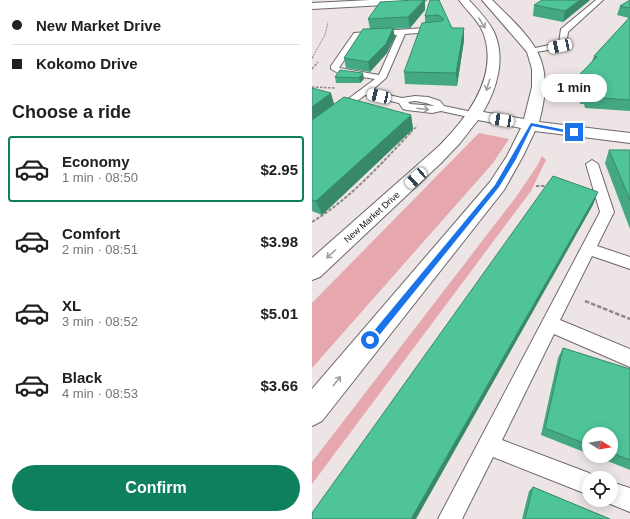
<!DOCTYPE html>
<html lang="en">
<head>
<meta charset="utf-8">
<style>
  body { margin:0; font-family:Arial,sans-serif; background:#f6f6f6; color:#202124; height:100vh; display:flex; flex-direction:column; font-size:15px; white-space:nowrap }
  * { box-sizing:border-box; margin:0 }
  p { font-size:13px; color:#757577 }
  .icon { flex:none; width:22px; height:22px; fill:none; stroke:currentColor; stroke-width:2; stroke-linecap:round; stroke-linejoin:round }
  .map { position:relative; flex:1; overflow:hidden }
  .panel { display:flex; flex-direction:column; background:#fff; width:312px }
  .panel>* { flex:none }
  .guide { display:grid; align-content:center; height:88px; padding:0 12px; background:#fff }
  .needle { width:26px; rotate:101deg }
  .tools { position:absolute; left:270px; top:427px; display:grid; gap:8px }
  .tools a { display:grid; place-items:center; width:36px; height:36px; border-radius:50%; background:#fff; box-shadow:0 2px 10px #0003; font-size:20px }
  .end { position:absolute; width:18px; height:18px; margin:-9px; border:5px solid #1a73e8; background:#fff; box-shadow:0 0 0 2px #fff }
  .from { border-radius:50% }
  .bubble { position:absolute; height:28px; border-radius:14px; background:#fff; box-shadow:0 2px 10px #0003; font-size:13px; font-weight:700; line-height:28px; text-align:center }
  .car { position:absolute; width:12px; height:24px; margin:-12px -6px; border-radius:5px; box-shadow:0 0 3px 1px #0007; background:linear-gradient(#fff 24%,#345 0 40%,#fff 0 76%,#345 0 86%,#fff 0) }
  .guide b { display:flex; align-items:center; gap:14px; height:38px; font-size:15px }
  .guide b+b { border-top:1px solid #e0e0e0 }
  .guide i { width:10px; height:10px; background:#202124 }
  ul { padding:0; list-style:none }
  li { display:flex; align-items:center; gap:12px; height:66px; margin:0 8px 6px; padding:0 4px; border:2px solid transparent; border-radius:4px }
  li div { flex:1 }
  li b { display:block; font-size:15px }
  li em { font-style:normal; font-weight:700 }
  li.selected { border-color:#0f805d }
  li>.icon { width:36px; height:36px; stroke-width:1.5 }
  h2 { padding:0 12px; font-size:18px; line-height:48px }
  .primary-button { display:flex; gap:8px; margin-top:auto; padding:8px 12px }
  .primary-button a { flex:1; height:46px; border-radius:24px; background:#0f805d; color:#fff; font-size:16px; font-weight:700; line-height:46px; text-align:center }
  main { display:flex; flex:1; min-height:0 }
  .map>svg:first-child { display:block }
  .green { fill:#e7a7af }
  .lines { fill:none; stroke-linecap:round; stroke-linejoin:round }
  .lane-casing { stroke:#6f6868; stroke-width:2 }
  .secondary-casing { stroke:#6f6868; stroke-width:2 }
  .path-far3 { stroke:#8f8989; stroke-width:1; stroke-dasharray:2 1; stroke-linecap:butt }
  .path-far2 { stroke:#8f8989; stroke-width:1.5; stroke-dasharray:2.5 1.5; stroke-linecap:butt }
  .path-far1 { stroke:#8f8989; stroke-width:2; stroke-dasharray:3.5 1.5; stroke-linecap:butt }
  .path { stroke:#8f8989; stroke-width:2.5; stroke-dasharray:4.5 2; stroke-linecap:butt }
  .lane { fill:#fff; fill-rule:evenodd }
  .secondary { fill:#fff; fill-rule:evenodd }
  .wall { fill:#44a983 }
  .shaded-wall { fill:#37896a }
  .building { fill:#4fc498; stroke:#37896a }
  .oneway { stroke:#a09f9f }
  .route { fill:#1a73e8 }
  .labels { text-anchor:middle; stroke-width:3; stroke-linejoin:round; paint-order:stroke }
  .far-street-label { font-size:9px; fill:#110e0e; stroke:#fff }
</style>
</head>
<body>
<main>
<section class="panel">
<div class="guide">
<b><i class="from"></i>New Market Drive</b>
<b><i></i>Kokomo Drive</b>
</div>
<h2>Choose a ride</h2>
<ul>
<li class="selected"><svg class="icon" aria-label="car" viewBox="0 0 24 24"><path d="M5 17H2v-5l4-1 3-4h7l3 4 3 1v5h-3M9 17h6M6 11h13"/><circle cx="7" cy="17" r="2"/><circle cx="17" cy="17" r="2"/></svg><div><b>Economy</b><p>1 min · 08:50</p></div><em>$2.95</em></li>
<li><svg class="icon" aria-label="car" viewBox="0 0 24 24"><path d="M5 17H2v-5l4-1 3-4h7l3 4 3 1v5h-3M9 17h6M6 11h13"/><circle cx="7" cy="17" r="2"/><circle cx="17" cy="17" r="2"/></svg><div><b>Comfort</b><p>2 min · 08:51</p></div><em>$3.98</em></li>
<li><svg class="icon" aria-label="car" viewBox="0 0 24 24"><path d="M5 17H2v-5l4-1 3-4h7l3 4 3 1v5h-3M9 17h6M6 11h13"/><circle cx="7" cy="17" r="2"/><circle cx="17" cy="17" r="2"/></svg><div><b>XL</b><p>3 min · 08:52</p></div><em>$5.01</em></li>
<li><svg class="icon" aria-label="car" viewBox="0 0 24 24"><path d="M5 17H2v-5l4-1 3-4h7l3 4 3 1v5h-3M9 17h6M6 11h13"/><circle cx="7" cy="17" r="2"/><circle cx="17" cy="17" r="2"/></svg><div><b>Black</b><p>4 min · 08:53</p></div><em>$3.66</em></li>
</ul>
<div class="primary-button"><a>Confirm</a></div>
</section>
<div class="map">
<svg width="318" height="519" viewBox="0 0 318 519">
  <rect width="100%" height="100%" fill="#ece4e5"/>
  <g class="green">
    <path d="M167 133 197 139 181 163 0 368V303Z"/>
    <path d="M230 156 234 160 219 191 0 484V462L204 197 225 166Z"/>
  </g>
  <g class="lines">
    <g class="lane-casing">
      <g id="lane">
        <path d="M284 0H291L256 32 254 46 248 48 218 53V49L247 43 249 29Z"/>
        <path d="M127 27 131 29 130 31 93 34 74 78 59 91 90 98 103 96 116 97 128 101 132 106 165 113 166 115 165 117 161 118 129 111 120 113 95 110 91 109 87 103 53 95 4 133 0 134V126L63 79 26 73 19 69V66L42 33ZM85 35 67 75 27 68 47 37ZM103 101 114 103 123 106 98 104 96 102Z"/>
        <path d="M280 160 286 164 302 212 285 246 318 257V269L280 256 248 320 318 349V367L242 334 190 440 277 473 286 478H277V495L181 457 150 519H126L288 212 274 164Z"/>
        <path d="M299 482 318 488V512L291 501 299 500Z"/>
      </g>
    </g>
    <g class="secondary-casing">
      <g id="secondary">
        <path d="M58 0H114L109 3 0 9V3Z"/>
        <path d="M147 0H157C166 10 176 20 182 32 194 58 185 89 171 112L212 119 220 87V69L215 52 170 0H180C223 42 244 59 227 122L318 133V143L223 131 211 156 192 190 10 421 0 426V389L178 182 195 156 209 128 166 120 148 143 129 163 8 277 0 280V258L127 146C155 118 188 76 171 32 166 20 155 11 147 0Z"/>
      </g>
    </g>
    <path class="path-far3" d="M0 58 13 35 16 22"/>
    <g class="path-far2">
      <path d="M0 58 1 57"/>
      <path d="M0 69 6 62"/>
      <path d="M0 87 23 88"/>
      <path d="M99 132 105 126"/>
    </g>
    <g class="path-far1">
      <path d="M224 186H236"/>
      <path d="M0 222C39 198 69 164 100 131"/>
    </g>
    <path class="path" d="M273 301 318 319"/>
    <use href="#lane" class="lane"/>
    <use href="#secondary" class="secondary"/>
  </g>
  <g class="wall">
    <path d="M118 0 140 28 152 40 145 86 93 84 92 72 113 23V16Z"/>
    <path d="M230 0H278L251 22 221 16 222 5Z"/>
    <path d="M318 0V111L273 108 272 104H268L266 85 268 74 280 61 282 56 317 18 305 15 308 6Z"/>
    <path d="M113 10 98 28 81 29 83 37 75 53 58 72 34 68 32 58 58 29 56 19Z"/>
    <path d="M28 70 52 79 48 83H24L23 77Z"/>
    <path d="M0 88 22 104 99 115 101 129 10 215 0 211Z"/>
    <path d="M297 150H318V229L293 163Z"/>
    <path d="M251 348 318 369V470L283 456H299V434H277V454L229 435 246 358Z"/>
    <path d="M221 487 298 519H210L217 491Z"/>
  </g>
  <g class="shaded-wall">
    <path d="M112 0H113V10L98 28 96 17Z"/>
    <path d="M268 0H278L251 22 253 11Z"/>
    <path d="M81 28 83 37 75 53 58 72 56 62Z"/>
    <path d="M152 28V40L145 86 144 73Z"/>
    <path d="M51 73 52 79 48 83 47 78Z"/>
    <path d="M19 93 23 107 0 124V107Z"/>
    <path d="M99 115 101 129 10 215 4 201Z"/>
    <path d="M286 192 281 205 104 519H99Z"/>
  </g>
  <g class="building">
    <path d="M103 0H112L96 17 56 19 68 2Z"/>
    <path d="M118 0H127L140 28H152L144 73 92 72 110 23 130 21 132 19 126 15 113 16Z"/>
    <path d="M230 0H268L253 11 222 5Z"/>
    <path d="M318 0V8L308 6Z"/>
    <path d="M318 17V100L276 97 275 93H271L268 74 285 57 282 56Z"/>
    <path d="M81 28 74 44 56 62 32 58 51 29Z"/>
    <path d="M28 70 51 73 47 78 23 77Z"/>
    <path d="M0 88 19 93 0 107Z"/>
    <path d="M32 97 99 115 4 201 0 200V120Z"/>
    <path d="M297 150H318V200Z"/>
    <path d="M241 176 286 192 99 519H0V513Z"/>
    <path d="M251 348 318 369V460L299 453V434H277V445L233 428Z"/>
    <path d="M221 487 298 519H213Z"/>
  </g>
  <defs><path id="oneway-shaft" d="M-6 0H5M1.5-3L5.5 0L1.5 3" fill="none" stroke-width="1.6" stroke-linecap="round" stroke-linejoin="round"/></defs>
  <g class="oneway">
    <use href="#oneway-shaft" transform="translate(170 23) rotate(58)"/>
    <use href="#oneway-shaft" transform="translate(176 85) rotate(107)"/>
    <use href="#oneway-shaft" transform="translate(111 109) rotate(7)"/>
    <use href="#oneway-shaft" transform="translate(19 254) rotate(138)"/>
    <use href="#oneway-shaft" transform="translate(25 381) rotate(-51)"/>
  </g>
  <path class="route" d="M219 123 264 132 262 134 220 126 204 159 187 187 61 343H56V338L183 185Z"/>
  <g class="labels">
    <g class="far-street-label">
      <text transform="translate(60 217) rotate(-42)" y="3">New Market Drive</text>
    </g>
  </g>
</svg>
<div class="tools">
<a><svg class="needle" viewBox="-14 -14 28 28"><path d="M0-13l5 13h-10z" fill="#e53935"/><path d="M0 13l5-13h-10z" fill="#757577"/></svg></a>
<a><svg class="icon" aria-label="locate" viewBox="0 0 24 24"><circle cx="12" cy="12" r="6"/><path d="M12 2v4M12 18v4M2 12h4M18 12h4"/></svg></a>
</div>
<i class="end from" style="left:58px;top:340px"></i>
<i class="end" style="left:262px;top:132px"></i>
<div class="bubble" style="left:229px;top:74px;width:66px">1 min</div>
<i class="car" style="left:248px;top:46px;rotate:258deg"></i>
<i class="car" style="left:67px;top:96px;rotate:283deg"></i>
<i class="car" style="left:190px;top:120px;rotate:279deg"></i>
<i class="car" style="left:104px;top:178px;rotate:228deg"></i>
</div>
</main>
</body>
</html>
